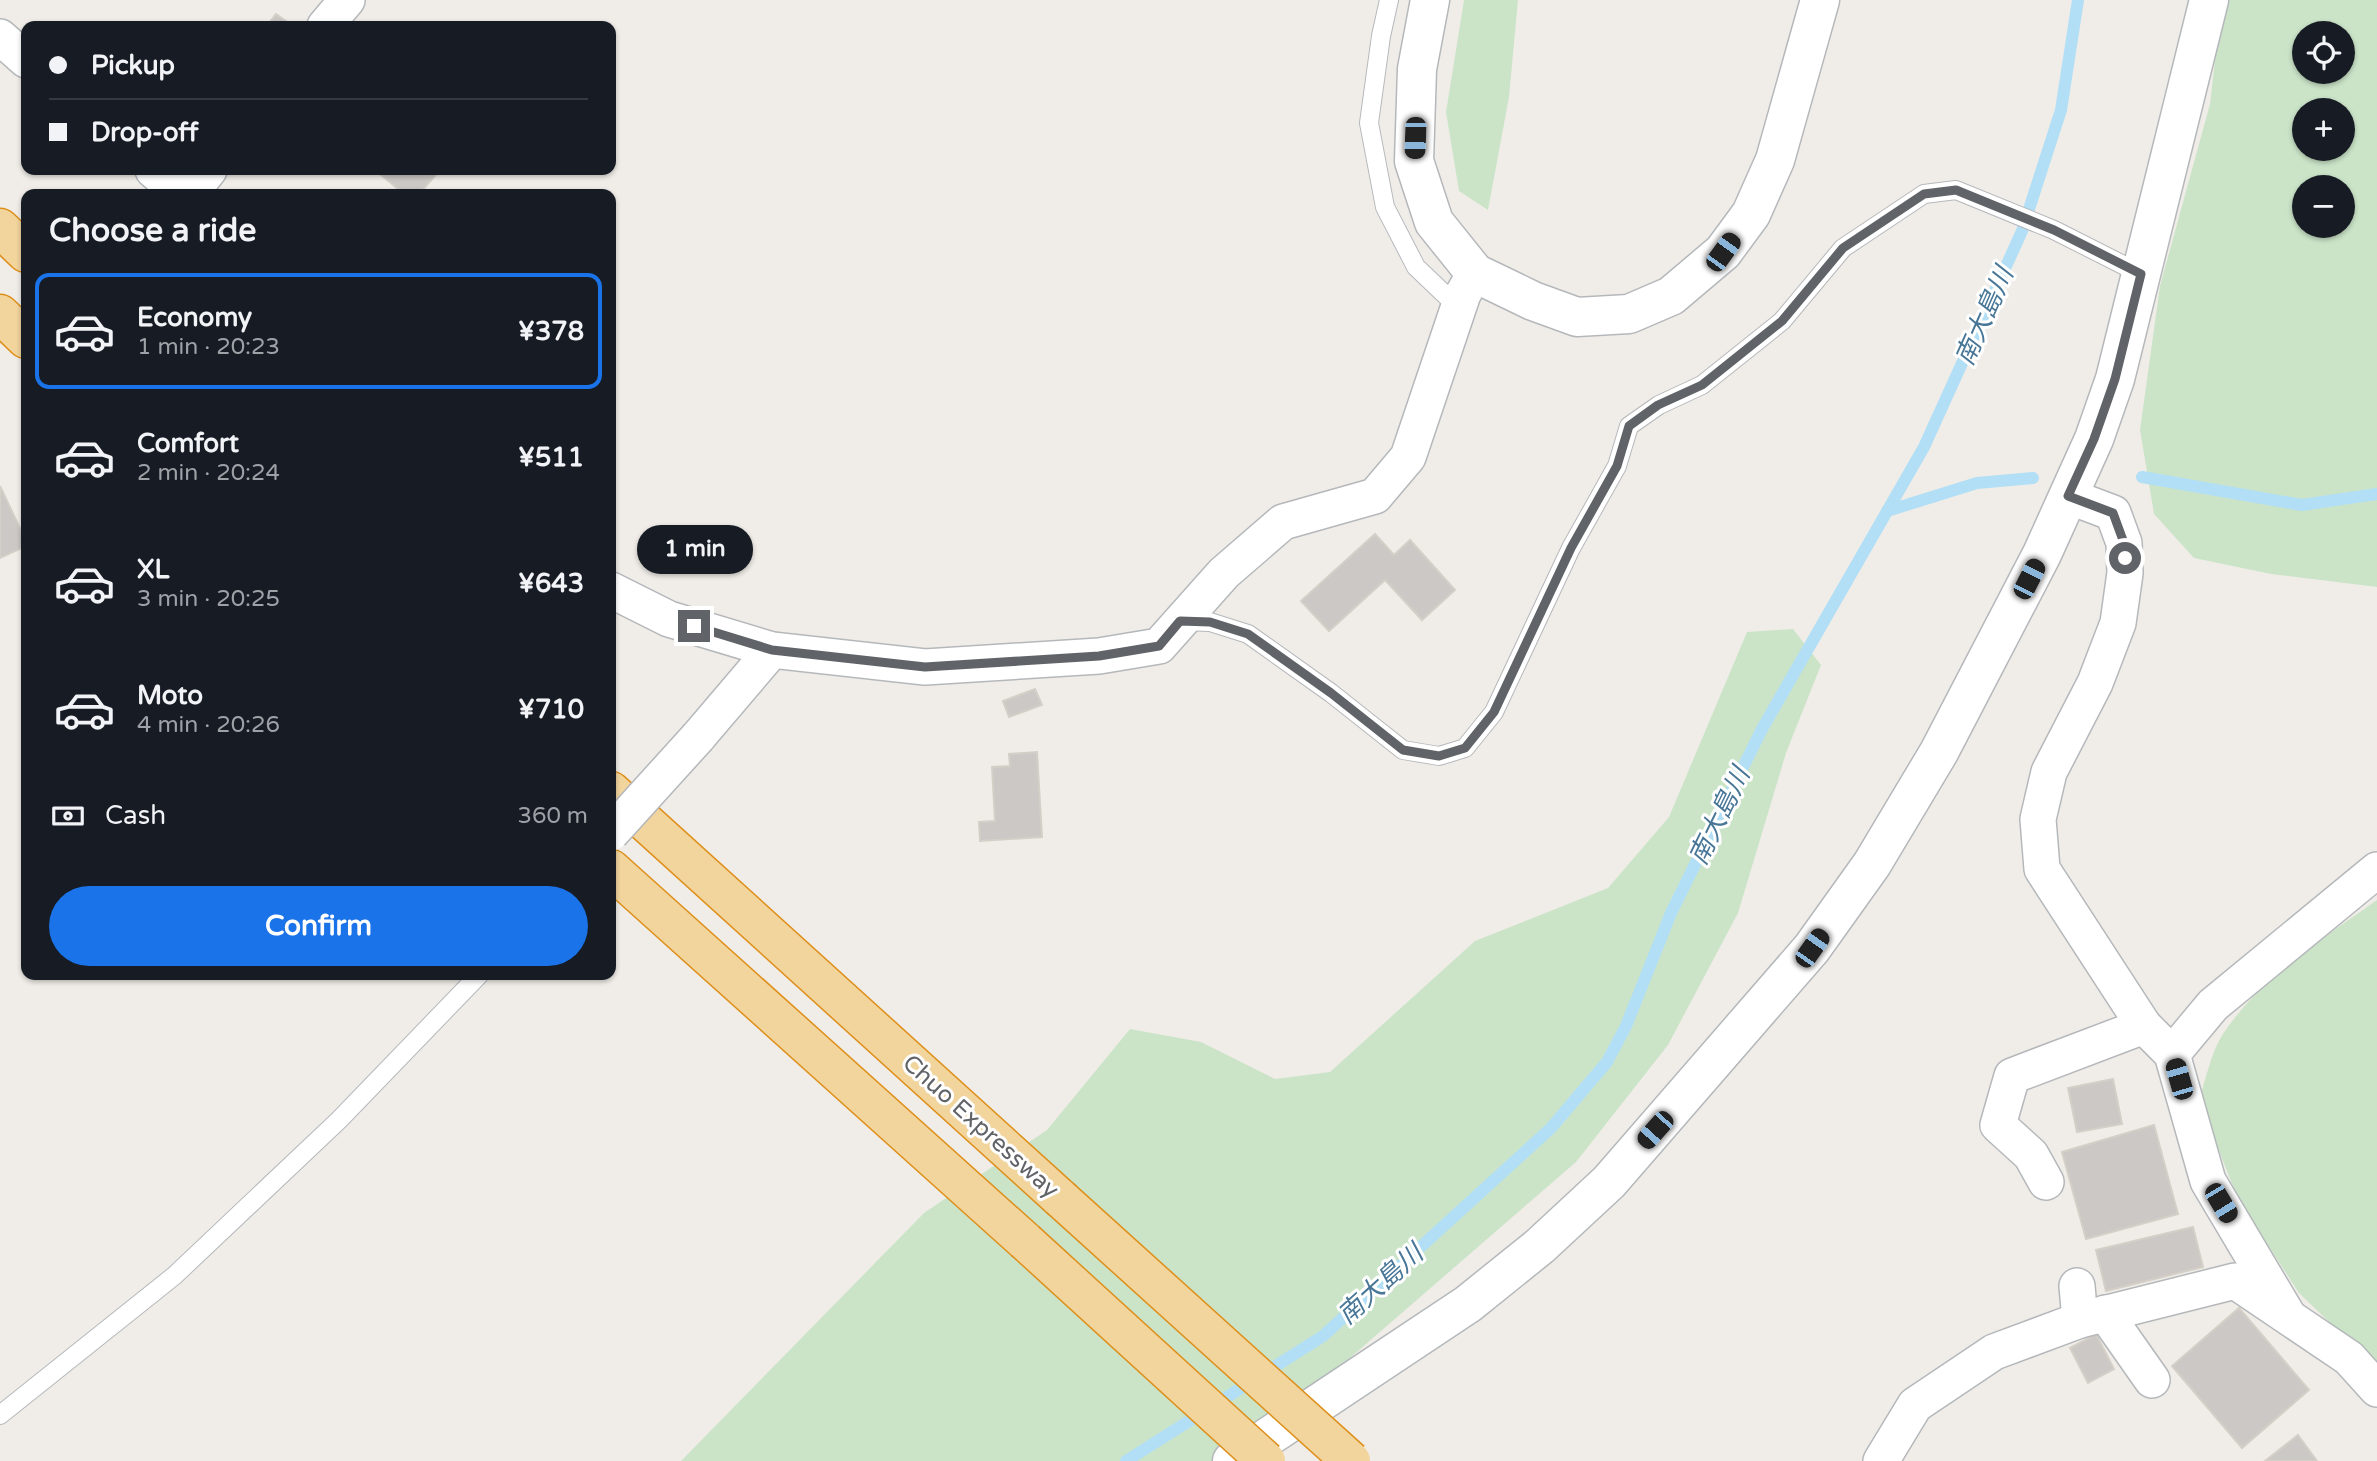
<!DOCTYPE html>
<html lang="en">
<head>
<meta charset="utf-8">
<style>
  body { margin:0; font-family:"Varela Round","Noto Sans JP",sans-serif; background:#20242c; color:#f1f3f6; height:100vh; display:flex; flex-direction:column; font-size:26px; white-space:nowrap }
  * { box-sizing:border-box; margin:0 }
  p { font-size:23px; color:#9ea1a6 }
  .icon { flex:none; width:38px; height:38px; fill:none; stroke:currentColor; stroke-width:2; stroke-linecap:round; stroke-linejoin:round }
  .map { position:relative; flex:1; overflow:hidden }
  .panel { position:absolute; left:21px; top:189px; width:595px; height:791px; display:flex; flex-direction:column; background:#171b24; border-radius:14px; box-shadow:0 2px 5px #0004 }
  .panel>* { flex:none }
  .banner { position:absolute; left:21px; top:21px; width:595px; height:154px; border-radius:14px; box-shadow:0 2px 5px #0004; display:grid; align-content:center; height:154px; padding:0 28px; background:#171b24 }
  .buttons { position:absolute; left:2292px; top:21px; display:grid; gap:14px }
  .buttons a { display:grid; place-items:center; width:63px; height:63px; border-radius:50%; background:#171b24; box-shadow:0 2px 5px #0004; font-size:35px }
  .end { position:absolute; width:32px; height:32px; margin:-16px; border:9px solid #606367; background:#fff; box-shadow:0 0 0 4px #fff }
  .from { border-radius:50% }
  .bubble { position:absolute; height:49px; border-radius:24px; background:#171b24; box-shadow:0 2px 5px #0004; font-size:23px; font-weight:700; line-height:49px; text-align:center }
  .car { position:absolute; width:21px; height:42px; margin:-21px -10px; border-radius:9px; box-shadow:0 0 5px 2px #0007; background:linear-gradient(#222 24%,#8ab4d8 0 40%,#222 0 76%,#8ab4d8 0 86%,#222 0) }
  .banner b { display:flex; align-items:center; gap:24px; height:66px; font-size:26px }
  .banner b+b { border-top:2px solid #363941 }
  .banner i { width:18px; height:18px; background:#f1f3f6 }
  ul { padding:0; list-style:none }
  li { display:flex; align-items:center; gap:21px; height:116px; margin:0 14px 10px; padding:0 14px; border:4px solid transparent; border-radius:14px }
  li div { flex:1 }
  li b { display:block; font-size:26px }
  li em { font-style:normal; font-weight:700 }
  li.current { border-color:#1a73e8 }
  li>.icon { width:63px; height:63px; stroke-width:1.5 }
  h2 { padding:0 28px; font-size:32px; line-height:84px }
  .pay { display:flex; align-items:center; gap:18px; height:77px; padding:0 28px; font-size:26px }
  .pay p { margin-inline-start:auto }
  .primary-button { display:flex; gap:14px; margin-top:auto; padding:14px 28px }
  .primary-button a { flex:1; height:80px; border-radius:42px; background:#1a73e8; color:#fff; font-size:28px; font-weight:700; line-height:80px; text-align:center }
  .map>svg:first-child { display:block }
  .green { fill:#cbe4c8; fill-rule:evenodd }
  .lines { fill:none; stroke-linecap:round; stroke-linejoin:round }
  .stream { stroke:#b2dff6; stroke-width:12 }
  .building { fill:#cbc8c5; stroke:#d4cfc7; stroke-width:2 }
  .service-casing { stroke:#b5b8bb; stroke-width:20 }
  .minor-casing { stroke:#b5b8bb; stroke-width:38 }
  .tertiary-casing { stroke:#b5b8bb; stroke-width:41 }
  .motorway-casing { stroke:#de8f1a; stroke-width:41 }
  .service { stroke:#fff; stroke-width:18 }
  .minor { stroke:#fff; stroke-width:35 }
  .tertiary { stroke:#fff; stroke-width:38 }
  .motorway { stroke:#f2d49d; stroke-width:38 }
  .minor-bridge-casing { stroke:#b5b8bb; stroke-width:38; stroke-linecap:butt }
  .motorway-bridge-casing { stroke:#de8f1a; stroke-width:41; stroke-linecap:butt }
  .minor-bridge { stroke:#fff; stroke-width:35 }
  .motorway-bridge { stroke:#f2d49d; stroke-width:38 }
  .route { stroke:#606367; stroke-width:9 }
  .labels { text-anchor:middle; stroke-width:6; stroke-linejoin:round; paint-order:stroke }
  .street-label { font-size:24px; fill:#606367; stroke:#fff }
  .water-label { font-size:26px; font-style:italic; fill:#487697; stroke:#fff }
</style>
</head>
<body>
<div class="map">
<svg width="2377" height="1461" viewBox="0 0 2377 1461">
  <rect width="100%" height="100%" fill="#f0ede8"/>
  <g class="green">
    <path d="M1464 0H1518L1509 97 1488 210 1459 191 1446 112Z"/>
    <path d="M2222 0H2377V587L2271 574 2194 558 2154 514 2140 430 2160 286 2210 104ZM2305 33H2343V72H2305ZM2305 110H2343V149H2305ZM2305 187H2343V226H2305Z"/>
    <path d="M1793 629 1821 665 1786 753 1738 913 1668 1045 1576 1162 1231 1461H681L924 1213 1047 1130 1130 1029 1201 1042 1275 1079 1330 1072 1475 941 1608 888 1669 817 1747 632Z"/>
    <path d="M2377 900V1368L2299 1293 2238 1199 2199 1100C2206 1079 2211 1052 2223 1034 2261 977 2322 939 2377 900Z"/>
  </g>
  <g class="lines">
    <g class="stream">
      <path d="M2142 477 2302 505 2377 494"/>
      <path d="M1887 511 1977 483 2033 478"/>
      <path d="M1126 1461 1323 1336 1551 1128 1607 1062 1626 1026 1671 913 1762 729 1924 447 2022 231 2061 110 2078 0"/>
    </g>
  </g>
  <g class="building">
    <path d="M276 14 293 26H267Z"/>
    <path d="M381 170H440L419 194H404L379 173Z"/>
    <path d="M0 486 26 541V546L0 558Z"/>
    <path d="M1375 534 1394 555 1410 540 1455 590 1422 620 1385 580 1329 631 1301 601Z"/>
    <path d="M1035 689 1042 705 1009 717 1003 701Z"/>
    <path d="M1037 752 1042 837 980 841 979 822 995 821 992 767 1010 766 1009 754Z"/>
    <path d="M2113 1079 2122 1124 2077 1132 2068 1088Z"/>
    <path d="M2154 1125 2178 1214 2086 1239 2062 1152Z"/>
    <path d="M2193 1227 2203 1267 2106 1291 2096 1250Z"/>
    <path d="M2239 1308 2309 1390 2242 1448 2172 1366Z"/>
    <path d="M2096 1334 2114 1369 2088 1383 2070 1348Z"/>
    <path d="M2298 1435 2317 1461H2265Z"/>
  </g>
  <g class="lines">
    <g class="service-casing">
      <g id="service">
        <path d="M1389 0 1381 36 1369 123 1385 207 1416 267 1458 307"/>
        <path d="M1183 621 1210 622 1248 634 1331 693 1403 750 1439 756 1465 748 1494 712 1571 548 1617 466 1629 426 1659 405 1702 385 1782 321 1843 248 1924 194 1956 190 2054 230 2141 274"/>
        <path d="M0 1415 174 1276 339 1120 479 975"/>
      </g>
    </g>
    <g class="minor-casing">
      <g id="minor">
        <path d="M325 26 347 0"/>
        <path d="M0 37 26 60"/>
        <path d="M153 170 181 194"/>
        <path d="M190 194 209 170"/>
        <path d="M2068 496 2113 513 2124 543 2125 573 2118 623 2095 683 2049 772 2038 819 2042 869 2144 1026 2172 1054 2208 1181 2287 1314"/>
        <path d="M611 590 669 619 772 650 925 667 1099 656 1159 646 1224 573 1283 522 1375 496 1408 457 1463 294 1475 273"/>
        <path d="M698 737 772 650"/>
        <path d="M2172 1054 2213 1005 2377 870"/>
        <path d="M2046 1182 2031 1155 1998 1125 2012 1076 2144 1026"/>
        <path d="M2077 1286 2080 1320"/>
        <path d="M2105 1313 2152 1380"/>
        <path d="M1881 1461 1915 1405 1994 1352 2080 1320 2235 1281 2349 1358 2377 1389"/>
      </g>
    </g>
    <g class="tertiary-casing">
      <g id="tertiary">
        <path d="M1430 0 1417 69 1414 161 1434 222 1475 273 1533 301 1577 317 1629 314 1671 296 1723 252 1751 214 1775 160 1820 0"/>
        <path d="M1232 1461 1468 1304 1540 1246 1609 1182 1812 948 1872 864 1939 752 2042 554 2094 439 2115 379 2209 0"/>
      </g>
    </g>
    <g class="motorway-casing">
      <g id="motorway">
        <path d="M0 228 26 253"/>
        <path d="M0 314 26 339"/>
        <path d="M611 791 1060 1198"/>
        <path d="M611 869 1025 1241"/>
      </g>
    </g>
    <use href="#service" class="service"/>
    <use href="#minor" class="minor"/>
    <use href="#tertiary" class="tertiary"/>
    <use href="#motorway" class="motorway"/>
    <g class="minor-bridge-casing">
      <path id="minor-bridge" d="M611 833 698 737"/>
    </g>
    <g class="motorway-bridge-casing">
      <g id="motorway-bridge">
        <path d="M1060 1198 1351 1461"/>
        <path d="M1025 1241 1266 1461"/>
      </g>
    </g>
    <use href="#minor-bridge" class="minor-bridge"/>
    <use href="#motorway-bridge" class="motorway-bridge"/>
  </g>
  <g class="lines">
    <path class="route" d="M694 626 772 650 925 667 1099 656 1159 646 1180 621 1210 622 1248 634 1331 693 1403 750 1439 756 1465 748 1494 712 1571 548 1617 466 1629 426 1658 405 1702 385 1782 321 1843 248 1924 194 1956 190 2054 230 2141 274 2115 379 2094 439 2068 496 2113 513 2124 543 2125 558"/>
  </g>
  <g class="labels">
    <g class="street-label">
      <text transform="translate(981 1126) rotate(42)" y="8">Chuo Expressway</text>
    </g>
    <g class="water-label">
      <text transform="translate(1984 316) rotate(-66)" y="9">南大島川</text>
      <text transform="translate(1719 816) rotate(-64)" y="9">南大島川</text>
      <text transform="translate(1380 1284) rotate(-42)" y="9">南大島川</text>
    </g>
  </g>
</svg>
<div class="buttons">
<a><svg class="icon" aria-label="locate" viewBox="0 0 24 24"><circle cx="12" cy="12" r="6"/><path d="M12 2v4M12 18v4M2 12h4M18 12h4"/></svg></a>
<a>+</a>
<a>−</a>
</div>
<i class="end from" style="left:2125px;top:558px"></i>
<i class="end" style="left:694px;top:626px"></i>
<div class="bubble" style="left:637px;top:525px;width:116px">1 min</div>
<i class="car" style="left:1415px;top:138px;rotate:182deg"></i>
<i class="car" style="left:1723px;top:252px;rotate:36deg"></i>
<i class="car" style="left:2029px;top:579px;rotate:27deg"></i>
<i class="car" style="left:1812px;top:948px;rotate:35deg"></i>
<i class="car" style="left:2179px;top:1079px;rotate:344deg"></i>
<i class="car" style="left:1655px;top:1130px;rotate:222deg"></i>
<i class="car" style="left:2221px;top:1203px;rotate:149deg"></i>
<div class="banner">
<b><i class="from"></i>Pickup</b>
<b><i></i>Drop-off</b>
</div>
<section class="panel">
<h2>Choose a ride</h2>
<ul>
<li class="current"><svg class="icon" aria-label="car" viewBox="0 0 24 24"><path d="M5 17H2v-5l4-1 3-4h7l3 4 3 1v5h-3M9 17h6M6 11h13"/><circle cx="7" cy="17" r="2"/><circle cx="17" cy="17" r="2"/></svg><div><b>Economy</b><p>1 min · 20:23</p></div><em>¥378</em></li>
<li><svg class="icon" aria-label="car" viewBox="0 0 24 24"><path d="M5 17H2v-5l4-1 3-4h7l3 4 3 1v5h-3M9 17h6M6 11h13"/><circle cx="7" cy="17" r="2"/><circle cx="17" cy="17" r="2"/></svg><div><b>Comfort</b><p>2 min · 20:24</p></div><em>¥511</em></li>
<li><svg class="icon" aria-label="car" viewBox="0 0 24 24"><path d="M5 17H2v-5l4-1 3-4h7l3 4 3 1v5h-3M9 17h6M6 11h13"/><circle cx="7" cy="17" r="2"/><circle cx="17" cy="17" r="2"/></svg><div><b>XL</b><p>3 min · 20:25</p></div><em>¥643</em></li>
<li><svg class="icon" aria-label="car" viewBox="0 0 24 24"><path d="M5 17H2v-5l4-1 3-4h7l3 4 3 1v5h-3M9 17h6M6 11h13"/><circle cx="7" cy="17" r="2"/><circle cx="17" cy="17" r="2"/></svg><div><b>Moto</b><p>4 min · 20:26</p></div><em>¥710</em></li>
</ul>
<div class="pay"><svg class="icon" aria-label="cash" viewBox="0 0 24 24"><path d="M3 7h18v10H3z"/><circle cx="12" cy="12" r="2"/></svg>Cash<p>360 m</p></div>
<div class="primary-button"><a>Confirm</a></div>
</section>
</div>
</body>
</html>
